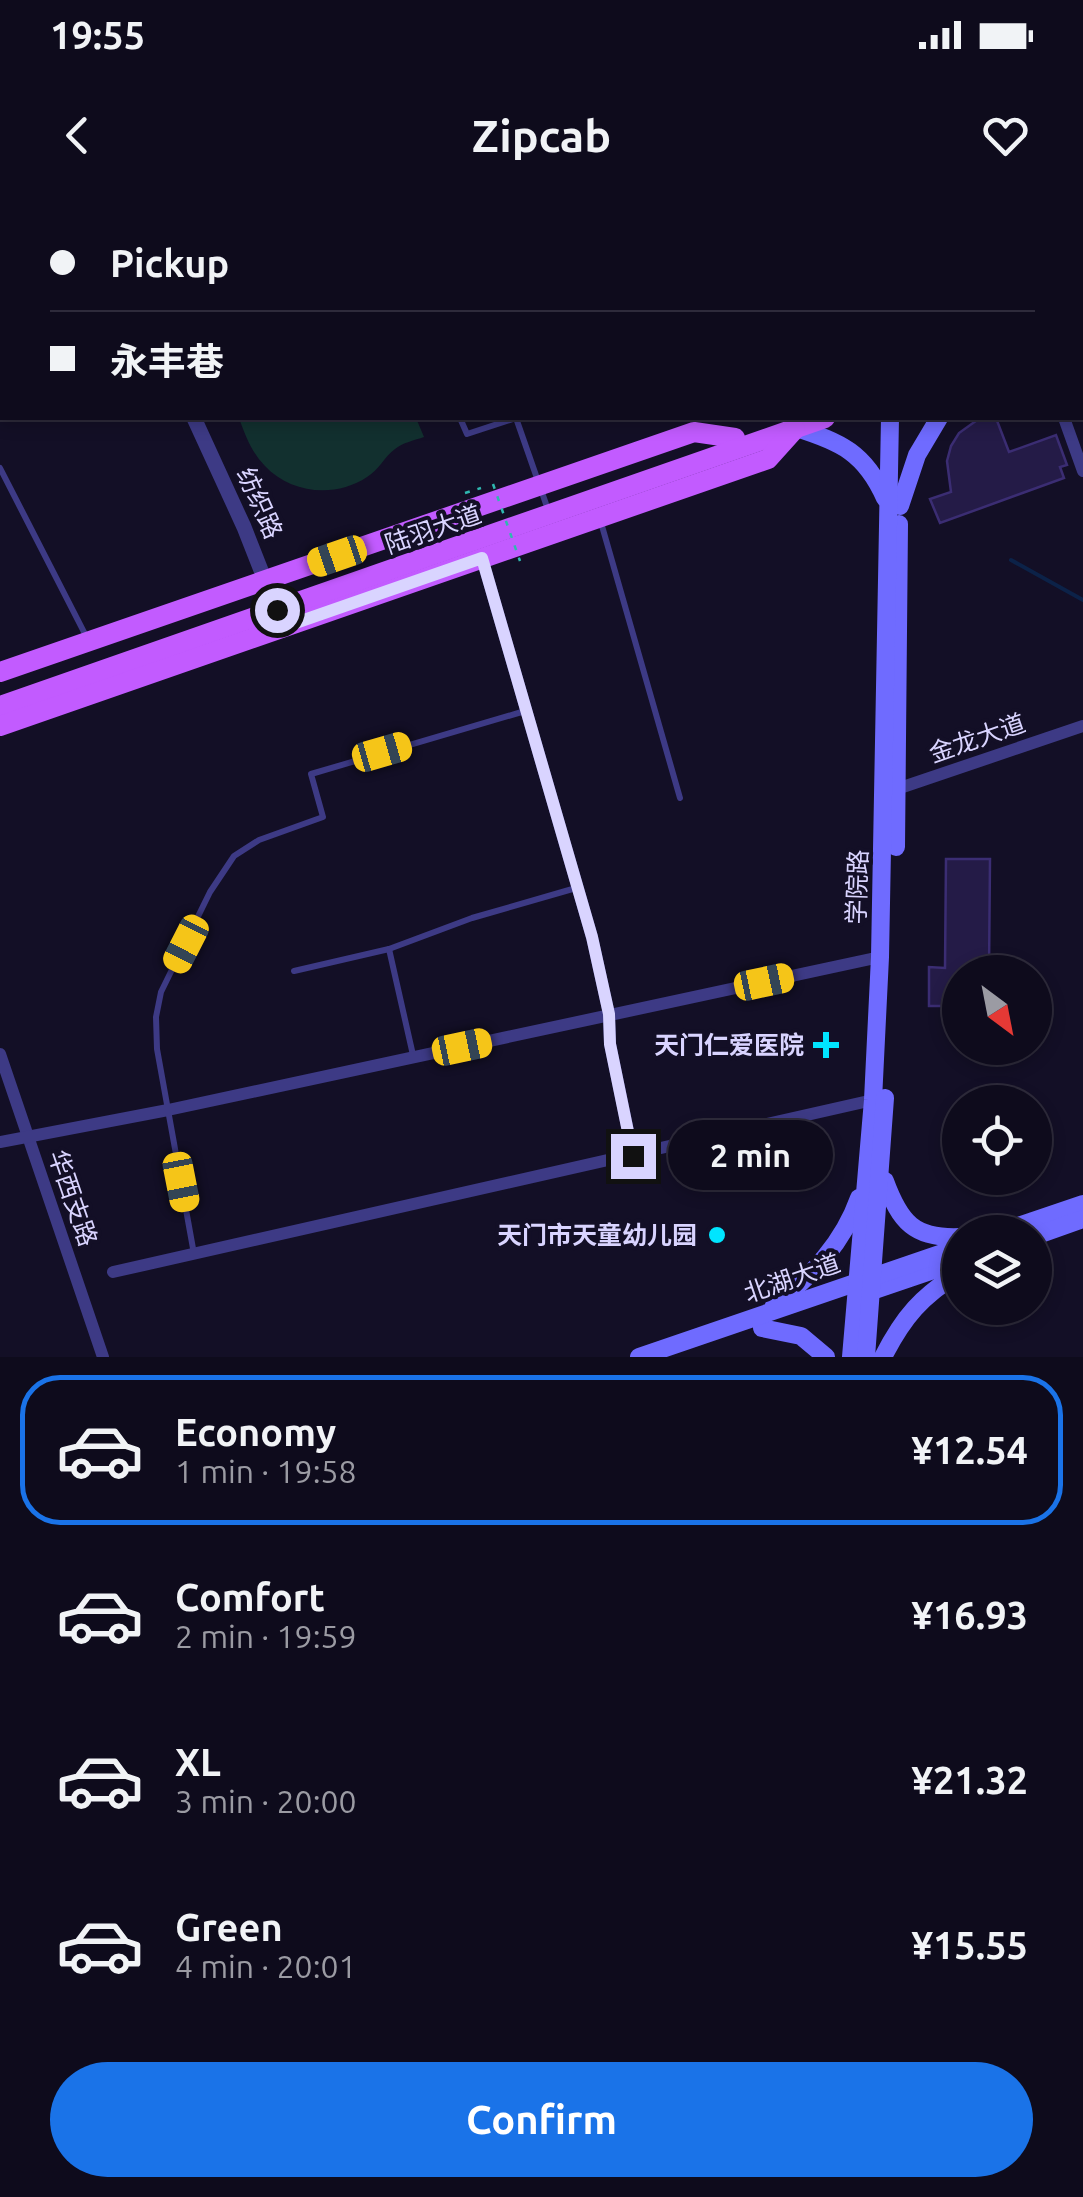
<!DOCTYPE html>
<html lang="en">
<head>
<meta charset="utf-8">
<style>
  body { margin:0; font-family:Ubuntu,"Noto Sans SC",sans-serif; background:#1c1929; color:#f1f3f6; height:100vh; display:flex; flex-direction:column; font-size:38px; white-space:nowrap }
  * { box-sizing:border-box; margin:0 }
  p { font-size:32px; color:#9b9ba3 }
  .icon { flex:none; width:55px; height:55px; fill:none; stroke:currentColor; stroke-width:2; stroke-linecap:round; stroke-linejoin:round }
  .map { position:relative; height:1157px; overflow:hidden }
  .side { display:flex; flex-direction:column; background:#0e0b1c; flex:1 }
  .side>* { flex:none }
  .top-card { position:absolute; left:0px; top:0px; width:1085px; height:220px; box-shadow:0 5px 15px #0003,0 0 0 2px #2e2b3b; display:grid; align-content:center; height:220px; padding:0 50px; background:#0e0b1c }
  .needle { width:65px; rotate:148deg }
  .controls { position:absolute; left:942px; top:755px; display:grid; gap:20px }
  .controls a { display:grid; place-items:center; width:110px; height:110px; border-radius:50%; background:#0e0b1c; box-shadow:0 5px 15px #0003,0 0 0 2px #2e2b3b; font-size:50px }
  .end { position:absolute; width:45px; height:45px; margin:-22px; border:12px solid #d9d4ff; background:#111; box-shadow:0 0 0 5px #111 }
  .from { border-radius:50% }
  .bubble { position:absolute; height:70px; border-radius:35px; background:#0e0b1c; box-shadow:0 5px 15px #0003,0 0 0 2px #2e2b3b; font-size:32px; font-weight:700; line-height:70px; text-align:center }
  .car { position:absolute; width:30px; height:60px; margin:-30px -15px; border-radius:12px; box-shadow:0 0 8px 2px #0007; background:linear-gradient(#f5c518 24%,#345 0 40%,#f5c518 0 76%,#345 0 86%,#f5c518 0) }
  .top-card b { display:flex; align-items:center; gap:35px; height:95px; font-size:38px }
  .top-card b+b { border-top:2px solid #2e2b3b }
  .top-card i { width:25px; height:25px; background:#f1f3f6 }
  ul { padding:18px 0 0; list-style:none }
  li { display:flex; align-items:center; gap:30px; height:150px; margin:0 20px 15px; padding:0 30px; border:5px solid transparent; border-radius:40px }
  li div { flex:1 }
  li b { display:block; font-size:38px }
  li em { font-style:normal; font-weight:700 }
  li.current { border-color:#1a73e8 }
  li>.icon { width:90px; height:90px; stroke-width:1.5 }
  .primary-button { display:flex; gap:20px; margin-top:auto; padding:20px 50px }
  .primary-button a { flex:1; height:115px; border-radius:60px; background:#1a73e8; color:#fff; font-size:40px; font-weight:700; line-height:115px; text-align:center }
  .status { display:flex; justify-content:space-between; align-items:center; height:70px; padding:0 50px; background:#0e0b1c; direction:ltr }
  .status svg { height:28px; fill:currentColor }
  header { display:flex; justify-content:space-between; align-items:center; height:130px; padding:0 50px; background:#0e0b1c; font-size:45px; font-weight:700 }
  .map>svg:first-child { display:block }
  .green { fill:#12302f }
  .lines { fill:none; stroke-linecap:round; stroke-linejoin:round }
  .stream { stroke:#0c2248; stroke-width:4 }
  .building { fill:#241b47; stroke:#3b2d73; stroke-width:2.5 }
  .path { stroke:#2fb8b0; stroke-width:2.5; stroke-dasharray:5 8; stroke-linecap:butt }
  .service { stroke:#3d3a85; stroke-width:6 }
  .minor { stroke:#3d3a85; stroke-width:12 }
  .tertiary { stroke:#3d3a85; stroke-width:15 }
  .secondary { stroke:#6f6bff; stroke-width:18 }
  .primary { stroke:#c25bff; stroke-width:20 }
  .path-bridge { stroke:#2fb8b0; stroke-width:2.5; stroke-dasharray:5 8; stroke-linecap:butt }
  .route { stroke:#d9d4ff; stroke-width:12 }
  .poi-dot { fill:#00e5ff; stroke:#130f26; stroke-width:4 }
  .labels { text-anchor:middle; stroke-width:8; stroke-linejoin:round; paint-order:stroke }
  .street-label { font-size:25px; fill:#d9d4ff; stroke:#130f26 }
  .poi-label { font-size:25px; font-weight:bold; fill:#d9d4ff; stroke:#130f26; text-anchor:end }
</style>
</head>
<body>
<div class="status"><b>19:55</b><svg viewBox="0 0 49 12"><path d="M0 12V9h3v3zM5 12V6h3v6zM10 12V3h3v9zM15 12V0h3v12zM26 1h20v11H26zM47 4h2v5h-2z"/></svg></div>
<header><svg class="icon" aria-label="back" viewBox="0 0 24 24"><path d="M15 5l-7 7 7 7"/></svg>Zipcab<svg class="icon" aria-label="heart" viewBox="0 0 24 24"><path d="M12 20l-8-8c-3-5 5-10 8-4 3-6 11-1 8 4z"/></svg></header>
<div class="map">
<svg width="1083" height="1157" viewBox="0 0 1083 1157">
  <rect width="100%" height="100%" fill="#130f26"/>
  <path class="green" d="M239 218H416L424 237C415 240 402 243 395 249 384 257 379 270 367 277 336 298 291 294 265 266 252 253 245 235 239 218Z"/>
  <g class="lines">
    <path class="stream" d="M1011 360 1083 400"/>
  </g>
  <g class="building">
    <path d="M980 218H996L1009 252 1056 235 1067 265 1060 267 1064 278 940 323 930 299 951 292 947 261 951 246 959 233Z"/>
    <path d="M946 659H990L989 772H960V806H929V767L945 768Z"/>
  </g>
  <g class="lines">
    <path class="path" d="M465 293 481 288"/>
    <g class="service">
      <path d="M512 0 513 2"/>
      <path d="M66 2 70 0"/>
      <path d="M462 2 469 0"/>
      <path d="M0 42 2 41"/>
      <path d="M460 218 467 234 516 218"/>
      <path d="M516 218 546 304"/>
      <path d="M0 268 86 436"/>
      <path d="M600 319 680 598"/>
      <path d="M389 749 413 855"/>
      <path d="M294 771 389 749 472 718 576 688"/>
      <path d="M194 1054 157 849 156 817 161 792 210 692 234 656 259 640 323 617 311 574 525 511"/>
    </g>
    <g class="minor">
      <path d="M647 0V2"/>
      <path d="M1064 218 1083 271"/>
      <path d="M482 358 592 737 609 814 610 844 633 955"/>
      <path d="M891 591 1083 526"/>
      <path d="M0 854 103 1157"/>
      <path d="M0 942 168 910 880 757"/>
      <path d="M113 1072 873 900"/>
    </g>
    <g class="tertiary">
      <path d="M93 0 95 2"/>
      <path d="M194 218 244 327 279 416"/>
    </g>
    <g class="secondary">
      <path d="M925 2 926 0"/>
      <path d="M938 2 939 0"/>
      <path d="M796 228C841 242 865 253 885 298"/>
      <path d="M900 306 917 255 939 218"/>
      <path d="M896 647 899 324"/>
      <path d="M885 981C900 1022 914 1039 960 1037"/>
      <path d="M1001 1032 1083 1004"/>
      <path d="M1035 1036 1083 1019"/>
      <path d="M866 1093 960 1061"/>
      <path d="M774 1105C812 1076 843 1043 859 998"/>
      <path d="M762 1128 801 1136 826 1157"/>
      <path d="M639 1157 960 1047"/>
      <path d="M851 1157 873 900 880 757 890 218"/>
      <path d="M866 1157 885 898"/>
      <path d="M883 1157C904 1116 921 1097 960 1072"/>
    </g>
    <g class="primary">
      <path d="M1082 101H1083"/>
      <path d="M1082 128H1083"/>
      <path d="M1082 147H1083"/>
      <path d="M0 472 694 232 735 238"/>
      <path d="M0 506 825 218"/>
      <path d="M0 526 768 259 795 229"/>
    </g>
    <path class="path-bridge" d="M493 284 520 361"/>
  </g>
  <g class="lines">
    <path class="route" d="M277 410 284 427 482 358 592 737 609 814 610 844 633 956"/>
  </g>
  <g class="poi-dot">
    <path d="M821 830h10v10h10v10h-10v10h-10v-10h-10v-10h10z"/>
    <circle cx="717" cy="1035" r="10"/>
  </g>
  <g class="labels">
    <g class="street-label">
      <text transform="translate(260 303) rotate(66)" y="9">纺织路</text>
      <text transform="translate(433 329) rotate(-19)" y="9">陆羽大道</text>
      <text transform="translate(977 538) rotate(-19)" y="9">金龙大道</text>
      <text transform="translate(857 687) rotate(-88)" y="9">学院路</text>
      <text transform="translate(73 998) rotate(71)" y="9">华西支路</text>
      <text transform="translate(792 1078) rotate(-19)" y="9">北湖大道</text>
    </g>
    <g class="poi-label">
      <text x="804" y="854">天门仁爱医院</text>
      <text x="697" y="1044">天门市天童幼儿园</text>
    </g>
  </g>
</svg>
<div class="controls">
<a><svg class="needle" viewBox="-14 -14 28 28"><path d="M0-13l5 13h-10z" fill="#e53935"/><path d="M0 13l5-13h-10z" fill="#9b9ba3"/></svg></a>
<a><svg class="icon" aria-label="locate" viewBox="0 0 24 24"><circle cx="12" cy="12" r="6"/><path d="M12 2v4M12 18v4M2 12h4M18 12h4"/></svg></a>
<a><svg class="icon" aria-label="layers" viewBox="0 0 24 24"><path d="M12 4l9 5-9 5-9-5zM3 14l9 5 9-5"/></svg></a>
</div>
<i class="end from" style="left:277px;top:410px"></i>
<i class="end" style="left:633px;top:956px"></i>
<div class="bubble" style="left:668px;top:920px;width:165px">2 min</div>
<i class="car" style="left:337px;top:356px;rotate:251deg"></i>
<i class="car" style="left:382px;top:552px;rotate:74deg"></i>
<i class="car" style="left:186px;top:744px;rotate:207deg"></i>
<i class="car" style="left:764px;top:782px;rotate:78deg"></i>
<i class="car" style="left:462px;top:847px;rotate:78deg"></i>
<i class="car" style="left:181px;top:982px;rotate:169deg"></i>
<div class="top-card">
<b><i class="from"></i>Pickup</b>
<b><i></i>永丰巷</b>
</div>
</div>
<section class="side">
<ul>
<li class="current"><svg class="icon" aria-label="car" viewBox="0 0 24 24"><path d="M5 17H2v-5l4-1 3-4h7l3 4 3 1v5h-3M9 17h6M6 11h13"/><circle cx="7" cy="17" r="2"/><circle cx="17" cy="17" r="2"/></svg><div><b>Economy</b><p>1 min · 19:58</p></div><em>¥12.54</em></li>
<li><svg class="icon" aria-label="car" viewBox="0 0 24 24"><path d="M5 17H2v-5l4-1 3-4h7l3 4 3 1v5h-3M9 17h6M6 11h13"/><circle cx="7" cy="17" r="2"/><circle cx="17" cy="17" r="2"/></svg><div><b>Comfort</b><p>2 min · 19:59</p></div><em>¥16.93</em></li>
<li><svg class="icon" aria-label="car" viewBox="0 0 24 24"><path d="M5 17H2v-5l4-1 3-4h7l3 4 3 1v5h-3M9 17h6M6 11h13"/><circle cx="7" cy="17" r="2"/><circle cx="17" cy="17" r="2"/></svg><div><b>XL</b><p>3 min · 20:00</p></div><em>¥21.32</em></li>
<li><svg class="icon" aria-label="car" viewBox="0 0 24 24"><path d="M5 17H2v-5l4-1 3-4h7l3 4 3 1v5h-3M9 17h6M6 11h13"/><circle cx="7" cy="17" r="2"/><circle cx="17" cy="17" r="2"/></svg><div><b>Green</b><p>4 min · 20:01</p></div><em>¥15.55</em></li>
</ul>
<div class="primary-button"><a>Confirm</a></div>
</section>
</body>
</html>
